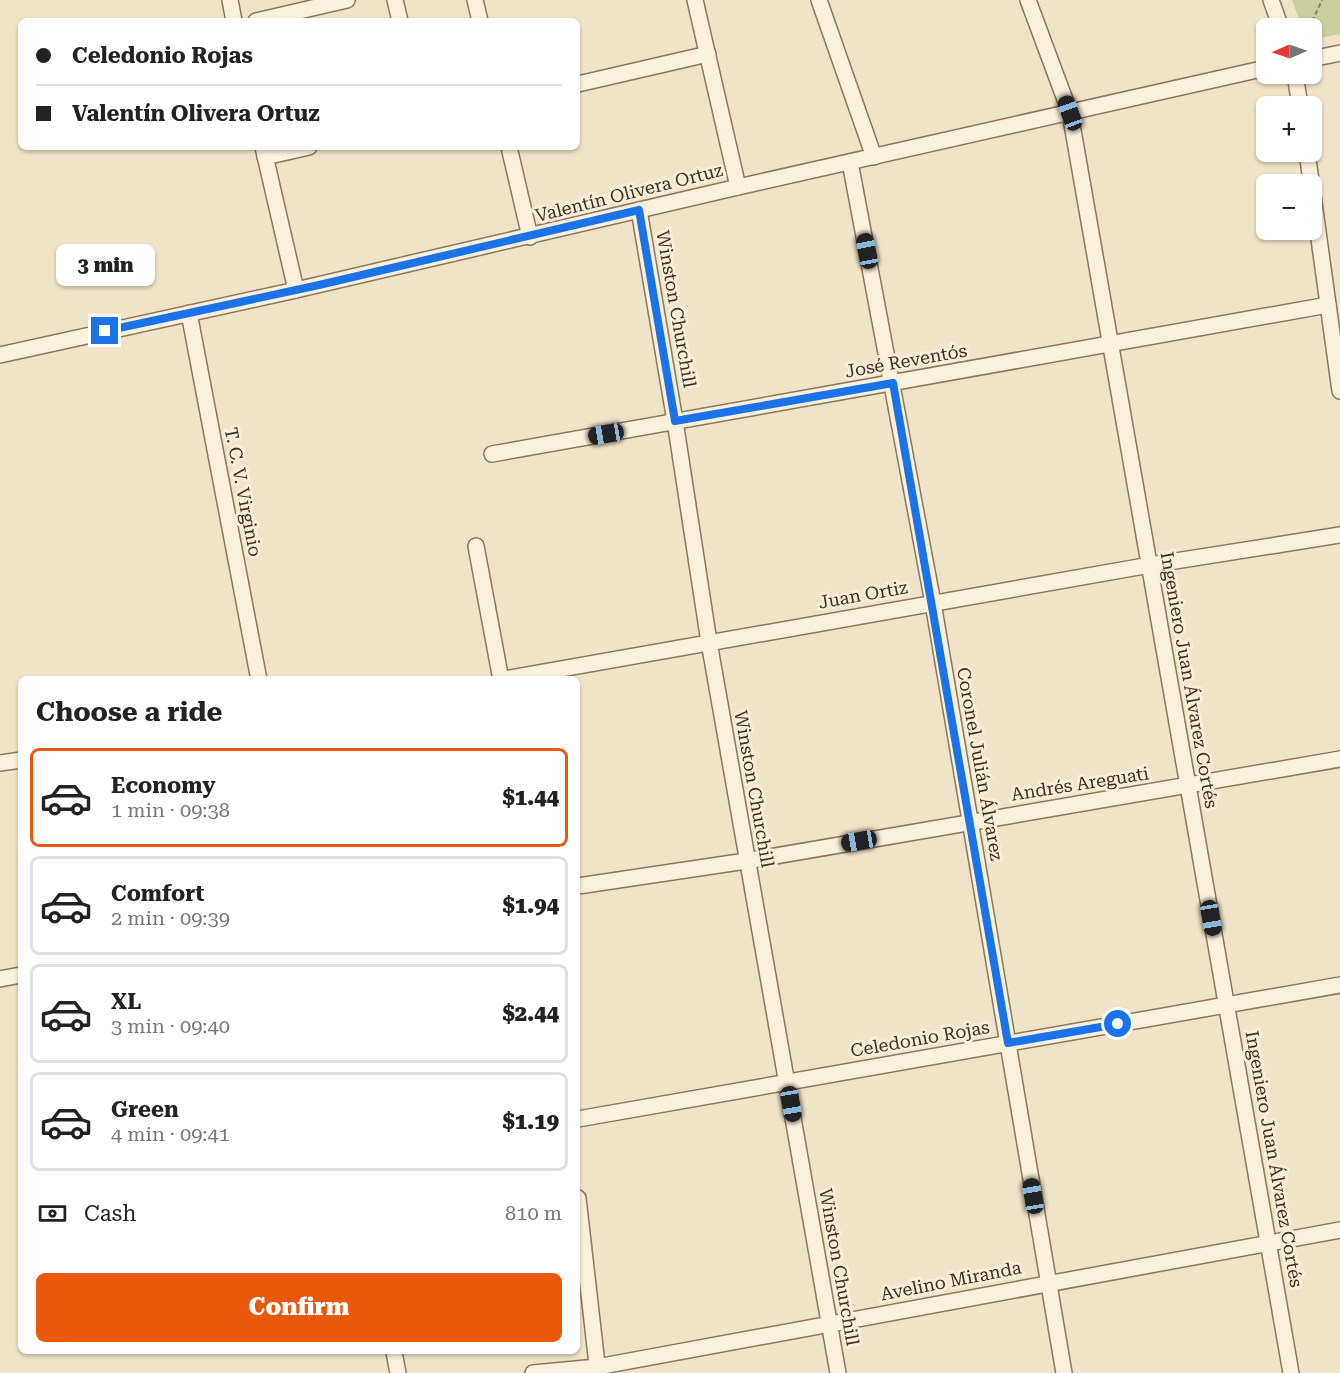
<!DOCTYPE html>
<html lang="en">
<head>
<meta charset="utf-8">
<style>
  body { margin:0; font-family:"Roboto Serif",serif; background:#f2f2f2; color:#222; height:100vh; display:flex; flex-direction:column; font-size:22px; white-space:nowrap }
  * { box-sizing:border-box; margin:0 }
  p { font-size:20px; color:#767676 }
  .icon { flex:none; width:33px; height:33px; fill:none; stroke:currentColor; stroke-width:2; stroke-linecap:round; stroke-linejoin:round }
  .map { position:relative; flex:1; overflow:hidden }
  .side { position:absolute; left:18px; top:676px; width:562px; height:678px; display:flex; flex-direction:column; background:#fff; border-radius:9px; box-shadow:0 2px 4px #0004 }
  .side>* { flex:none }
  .top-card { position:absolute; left:18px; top:18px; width:562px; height:132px; border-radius:9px; box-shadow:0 2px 4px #0004; display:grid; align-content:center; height:132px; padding:0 18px; background:#fff }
  .needle { width:39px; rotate:268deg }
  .buttons { position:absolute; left:1256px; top:18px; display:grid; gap:12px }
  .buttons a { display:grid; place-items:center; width:66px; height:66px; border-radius:9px; background:#fff; box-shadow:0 2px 4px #0004; font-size:30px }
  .end { position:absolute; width:27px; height:27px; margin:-14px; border:8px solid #1a73e8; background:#fff; box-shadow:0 0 0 3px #fff }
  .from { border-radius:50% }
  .bubble { position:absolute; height:42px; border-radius:9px; background:#fff; box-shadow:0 2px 4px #0004; font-size:20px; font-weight:800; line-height:42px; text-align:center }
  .car { position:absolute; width:18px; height:36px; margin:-18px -9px; border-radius:8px; box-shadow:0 0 4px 2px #0007; background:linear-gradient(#222 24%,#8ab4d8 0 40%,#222 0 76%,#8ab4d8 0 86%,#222 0) }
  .top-card b { display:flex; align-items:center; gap:21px; height:57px; font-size:22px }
  .top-card b+b { border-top:2px solid #e0e0e0 }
  .top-card i { width:15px; height:15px; background:#222 }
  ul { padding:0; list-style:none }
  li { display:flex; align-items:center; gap:18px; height:99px; margin:0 12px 9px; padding:0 6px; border:3px solid #e0e0e0; border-radius:9px }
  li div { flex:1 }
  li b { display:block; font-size:22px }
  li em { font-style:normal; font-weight:800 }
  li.on { border-color:#ea580c }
  li>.icon { width:54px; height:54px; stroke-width:1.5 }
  h2 { padding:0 18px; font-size:27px; line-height:72px }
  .pay { display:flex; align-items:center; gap:15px; height:66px; padding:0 18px; font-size:22px }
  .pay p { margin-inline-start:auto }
  .button { display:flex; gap:12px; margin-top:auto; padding:12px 18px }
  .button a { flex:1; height:69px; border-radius:9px; background:#ea580c; color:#fff; font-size:24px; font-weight:800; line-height:69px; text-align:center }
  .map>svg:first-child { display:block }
  .green { fill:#c9cf9b }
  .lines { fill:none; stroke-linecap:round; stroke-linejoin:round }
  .minor-casing { stroke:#8d765c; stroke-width:18 }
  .path { stroke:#8d765c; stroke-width:2; stroke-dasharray:4.5 3; stroke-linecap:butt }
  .minor { stroke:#faf1dc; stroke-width:15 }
  .route { stroke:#1a73e8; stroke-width:8 }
  .labels { text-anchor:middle; stroke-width:6; stroke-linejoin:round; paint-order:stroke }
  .street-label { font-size:18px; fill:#3d2e20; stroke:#f7eed8 }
</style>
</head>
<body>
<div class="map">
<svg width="1340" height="1373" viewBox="0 0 1340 1373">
  <rect width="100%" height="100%" fill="#f0e4c8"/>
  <path class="green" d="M1292 0H1340V34L1311 40V28H1302Z"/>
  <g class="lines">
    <g class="minor-casing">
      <g id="minor">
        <path d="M230 0 234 21"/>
        <path d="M395 0 400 21"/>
        <path d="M475 0 480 21"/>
        <path d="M695 0 738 187"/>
        <path d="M819 0 874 157"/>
        <path d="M1028 0 1070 113 1291 1373"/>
        <path d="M1271 0 1281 28"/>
        <path d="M256 21 347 0"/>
        <path d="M1311 59 1340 53"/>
        <path d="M1295 74 1300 106"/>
        <path d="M578 84 708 54"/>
        <path d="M263 147 296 290"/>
        <path d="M509 147 530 237"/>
        <path d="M1307 152 1340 391"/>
        <path d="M265 157 309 147"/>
        <path d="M850 162 933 603 1064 1373"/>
        <path d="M639 210 675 421 709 642 838 1373"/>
        <path d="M189 313 259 680"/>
        <path d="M0 355 296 290 738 187 1266 68"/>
        <path d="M492 454 1328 305"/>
        <path d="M476 546 501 680"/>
        <path d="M499 680 1150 565 1340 535"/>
        <path d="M0 763 21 760"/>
        <path d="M578 886 746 861 1340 759"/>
        <path d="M0 979 21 975"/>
        <path d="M578 1119 1340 985"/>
        <path d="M578 1198 598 1373"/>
        <path d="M394 1352 398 1373"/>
        <path d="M533 1373 597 1367 1340 1230"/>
      </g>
    </g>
    <path class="path" d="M1309 28 1322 0"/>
    <use href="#minor" class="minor"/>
  </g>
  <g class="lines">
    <path class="route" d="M105 331 319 285 639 210 675 421 893 383 1008 1043 1118 1024"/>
  </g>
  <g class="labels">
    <g class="street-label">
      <text transform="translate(629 193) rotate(-14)" y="6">Valentín Olivera Ortuz</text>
      <text transform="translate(676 309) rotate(80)" y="6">Winston Churchill</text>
      <text transform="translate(906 361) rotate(-10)" y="6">José Reventós</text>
      <text transform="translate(243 492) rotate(79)" y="6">T. C. V. Virginio</text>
      <text transform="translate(863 595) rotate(-10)" y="6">Juan Ortiz</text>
      <text transform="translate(1189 680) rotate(80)" y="6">Ingeniero Juan Álvarez Cortés</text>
      <text transform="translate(980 764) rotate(80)" y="6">Coronel Julián Álvarez</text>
      <text transform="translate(1080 784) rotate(-9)" y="6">Andrés Areguati</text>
      <text transform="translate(754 789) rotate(80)" y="6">Winston Churchill</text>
      <text transform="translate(920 1039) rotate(-10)" y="6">Celedonio Rojas</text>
      <text transform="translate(1274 1159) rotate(80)" y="6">Ingeniero Juan Álvarez Cortés</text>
      <text transform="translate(839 1267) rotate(80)" y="6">Winston Churchill</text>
      <text transform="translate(951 1281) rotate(-11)" y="6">Avelino Miranda</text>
    </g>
  </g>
</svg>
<div class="buttons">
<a><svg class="needle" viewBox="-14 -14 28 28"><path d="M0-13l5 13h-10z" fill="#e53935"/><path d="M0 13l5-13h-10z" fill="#767676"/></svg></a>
<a>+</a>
<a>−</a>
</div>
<i class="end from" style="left:1118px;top:1024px"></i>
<i class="end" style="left:105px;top:331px"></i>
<div class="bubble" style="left:56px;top:244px;width:99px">3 min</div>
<i class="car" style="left:1070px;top:113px;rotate:340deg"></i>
<i class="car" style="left:867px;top:251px;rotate:349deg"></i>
<i class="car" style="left:606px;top:434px;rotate:260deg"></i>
<i class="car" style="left:859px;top:841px;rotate:260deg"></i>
<i class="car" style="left:1211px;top:918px;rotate:170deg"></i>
<i class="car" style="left:791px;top:1104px;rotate:170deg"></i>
<i class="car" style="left:1033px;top:1196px;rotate:351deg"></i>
<div class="top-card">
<b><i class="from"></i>Celedonio Rojas</b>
<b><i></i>Valentín Olivera Ortuz</b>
</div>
<section class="side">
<h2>Choose a ride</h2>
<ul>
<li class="on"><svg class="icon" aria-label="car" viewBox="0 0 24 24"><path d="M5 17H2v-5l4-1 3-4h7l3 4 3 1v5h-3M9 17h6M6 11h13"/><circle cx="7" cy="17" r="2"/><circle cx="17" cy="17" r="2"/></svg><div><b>Economy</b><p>1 min · 09:38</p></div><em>$1.44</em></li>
<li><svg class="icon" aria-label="car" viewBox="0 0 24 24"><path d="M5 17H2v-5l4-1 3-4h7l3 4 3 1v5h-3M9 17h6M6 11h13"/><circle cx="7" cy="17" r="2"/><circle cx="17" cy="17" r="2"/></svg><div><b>Comfort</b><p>2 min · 09:39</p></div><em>$1.94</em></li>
<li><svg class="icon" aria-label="car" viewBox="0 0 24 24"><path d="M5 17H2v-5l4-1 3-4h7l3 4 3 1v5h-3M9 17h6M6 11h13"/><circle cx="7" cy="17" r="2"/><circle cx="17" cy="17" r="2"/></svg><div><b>XL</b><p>3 min · 09:40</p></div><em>$2.44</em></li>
<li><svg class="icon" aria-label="car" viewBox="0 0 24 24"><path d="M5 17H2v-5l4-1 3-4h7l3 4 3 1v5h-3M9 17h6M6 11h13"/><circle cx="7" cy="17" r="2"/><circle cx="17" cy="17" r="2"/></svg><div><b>Green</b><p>4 min · 09:41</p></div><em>$1.19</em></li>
</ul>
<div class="pay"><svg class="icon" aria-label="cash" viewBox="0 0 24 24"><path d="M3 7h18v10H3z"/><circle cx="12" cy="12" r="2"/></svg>Cash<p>810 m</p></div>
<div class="button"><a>Confirm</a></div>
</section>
</div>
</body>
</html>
